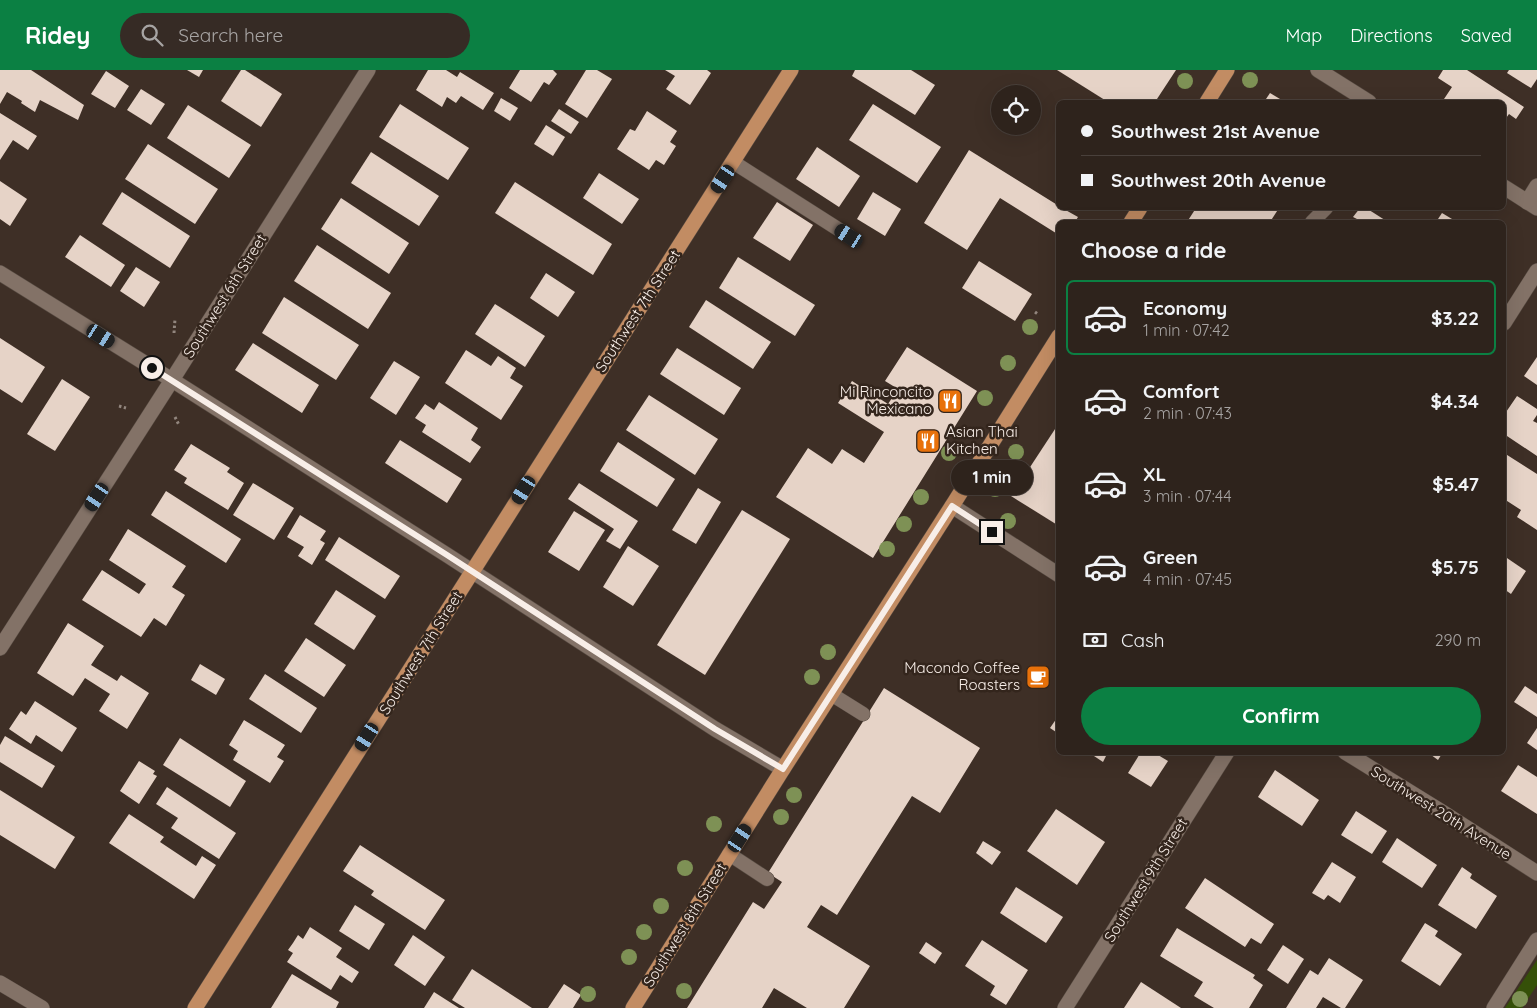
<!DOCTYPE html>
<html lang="en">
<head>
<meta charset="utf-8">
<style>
  body { margin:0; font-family:Quicksand,sans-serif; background:#362b25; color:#f1f3f6; height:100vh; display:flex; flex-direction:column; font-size:19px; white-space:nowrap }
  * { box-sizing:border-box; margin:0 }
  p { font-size:16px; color:#a7a4a3 }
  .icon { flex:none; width:28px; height:28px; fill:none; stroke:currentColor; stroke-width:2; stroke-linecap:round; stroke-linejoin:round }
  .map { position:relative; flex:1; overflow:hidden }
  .side { position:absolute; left:1056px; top:150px; width:450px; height:535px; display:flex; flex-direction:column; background:#2e231c; border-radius:8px; box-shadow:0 5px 20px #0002,0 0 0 1px #49403b }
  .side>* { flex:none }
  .top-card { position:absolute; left:1056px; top:30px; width:450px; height:110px; border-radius:8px; box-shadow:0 5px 20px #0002,0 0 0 1px #49403b; display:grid; align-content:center; height:110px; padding:0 25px; background:#2e231c }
  .tools { position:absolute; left:991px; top:15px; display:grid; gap:10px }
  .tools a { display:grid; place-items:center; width:50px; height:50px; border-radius:50%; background:#2e231c; box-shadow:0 5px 20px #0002,0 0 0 1px #49403b; font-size:25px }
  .end { position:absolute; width:22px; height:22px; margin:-11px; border:6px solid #f8eee8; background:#111; box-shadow:0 0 0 2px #111 }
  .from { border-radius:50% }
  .bubble { position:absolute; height:35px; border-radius:18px; background:#2e231c; box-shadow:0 5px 20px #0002,0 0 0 1px #49403b; font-size:16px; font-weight:700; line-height:35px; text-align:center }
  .car { position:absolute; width:15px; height:30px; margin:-15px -8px; border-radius:6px; box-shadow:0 0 4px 1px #0007; background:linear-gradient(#222 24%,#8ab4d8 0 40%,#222 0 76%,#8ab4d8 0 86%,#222 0) }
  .top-card b { display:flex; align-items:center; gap:18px; height:48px; font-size:19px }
  .top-card b+b { border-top:1px solid #49403b }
  .top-card i { width:12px; height:12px; background:#f1f3f6 }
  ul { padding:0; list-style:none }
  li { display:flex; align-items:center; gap:15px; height:75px; margin:0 10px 8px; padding:0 15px; border:2px solid transparent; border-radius:8px }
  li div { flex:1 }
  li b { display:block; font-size:19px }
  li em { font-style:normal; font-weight:700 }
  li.on { border-color:#0b8043 }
  li>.icon { width:45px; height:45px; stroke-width:1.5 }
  h2 { padding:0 25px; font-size:22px; line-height:60px }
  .pay { display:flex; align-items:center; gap:12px; height:55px; padding:0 25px; font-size:19px }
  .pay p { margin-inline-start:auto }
  .cta { display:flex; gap:10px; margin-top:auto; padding:10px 25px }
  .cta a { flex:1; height:58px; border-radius:30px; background:#0b8043; color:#fff; font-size:20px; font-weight:700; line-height:58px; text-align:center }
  header { display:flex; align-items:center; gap:30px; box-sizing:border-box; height:70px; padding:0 25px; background:#0b8043; color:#fff }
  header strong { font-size:24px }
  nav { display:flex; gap:28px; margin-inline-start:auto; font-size:18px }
  .search { width:350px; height:45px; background:#362b25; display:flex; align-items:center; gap:12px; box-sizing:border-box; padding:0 18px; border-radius:28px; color:#a7a4a3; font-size:19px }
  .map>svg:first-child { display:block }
  .green { fill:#355008 }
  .building { fill:#e6d3c7 }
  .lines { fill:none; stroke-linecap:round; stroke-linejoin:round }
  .lane-casing { stroke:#574b42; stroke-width:15 }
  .street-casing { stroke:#574b42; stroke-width:16 }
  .secondary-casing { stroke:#574b42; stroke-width:16 }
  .primary-casing { stroke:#574b42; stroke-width:16 }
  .path { stroke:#92867e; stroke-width:3; stroke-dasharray:2.5 2.5; stroke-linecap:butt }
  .lane { stroke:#837267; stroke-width:14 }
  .street { stroke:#837267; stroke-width:15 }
  .secondary { stroke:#837267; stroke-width:15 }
  .primary { stroke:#c28c63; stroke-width:15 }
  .tree { fill:#7e9155 }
  .route { stroke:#f8eee8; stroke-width:6 }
  .labels { text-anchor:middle; stroke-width:5; stroke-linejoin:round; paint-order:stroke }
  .street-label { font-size:15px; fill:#f8eee8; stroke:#33251c }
  .poi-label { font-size:15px; fill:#f8eee8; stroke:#33251c; text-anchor:end }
</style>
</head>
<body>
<header>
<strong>Ridey</strong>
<div class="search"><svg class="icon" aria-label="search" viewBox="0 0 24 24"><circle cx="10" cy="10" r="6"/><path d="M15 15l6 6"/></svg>Search here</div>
<nav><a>Map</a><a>Directions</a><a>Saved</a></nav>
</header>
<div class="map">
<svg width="1537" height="938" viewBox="0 0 1537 938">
  <rect width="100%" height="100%" fill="#3e2f26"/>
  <path class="green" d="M1537 890V915L1522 938H1505Z"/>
  <g class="building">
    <path d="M0 0H31L84 35 78 50 40 30 35 42 21 33 22 31 7 22 0 34Z"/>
    <path d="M187 0H203L199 7Z"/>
    <path d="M241 0H245L282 24 261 57 221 31Z"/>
    <path d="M428 0H446L457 7 460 2 494 23 483 40 461 26 456 33 447 27 442 37 416 20Z"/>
    <path d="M520 0H553L557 4 549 15 544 12 531 32 509 18Z"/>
    <path d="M586 0H597L612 9 587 48 565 34Z"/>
    <path d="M665 0H707L711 3 690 35 666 19 675 6Z"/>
    <path d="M855 0H911L935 15 915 45 852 6Z"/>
    <path d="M1057 0H1176L1155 32H1108Z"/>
    <path d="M1443 0H1467L1524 37 1516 49 1509 44 1504 51V32H1442L1452 17 1438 8Z"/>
    <path d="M1509 0H1537V9L1531 18 1507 3Z"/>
    <path d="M106 1 129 16 115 38 91 24Z"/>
    <path d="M141 19 165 34 151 55 127 40Z"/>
    <path d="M1270 23 1285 32H1264Z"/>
    <path d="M501 28 518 38 510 51 494 41Z"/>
    <path d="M400 34 469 78 448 110 379 67Z"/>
    <path d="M873 34 941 77 917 113 849 70Z"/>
    <path d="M188 35 251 75 229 108 167 68Z"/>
    <path d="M559 39 579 52 571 64 551 51Z"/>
    <path d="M647 41 677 61 670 72 676 76 664 95 656 90 649 100 617 79 630 59 635 61Z"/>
    <path d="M0 43 37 66 28 80 13 70 0 90Z"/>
    <path d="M546 55 565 67 553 86 534 74Z"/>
    <path d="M148 74 218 119 195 154 125 109Z"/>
    <path d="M817 77 860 106 839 137 796 109Z"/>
    <path d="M969 80 1059 136V138H1062L1078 147 1075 152H1059V165L1000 128 967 180 924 153Z"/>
    <path d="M371 82 439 126 419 156 351 113Z"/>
    <path d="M599 103 639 129 622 154 583 128Z"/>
    <path d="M0 111 27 129 10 156 0 149Z"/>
    <path d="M515 112 612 174 593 205 495 143Z"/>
    <path d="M122 122 190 166 170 198 102 154Z"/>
    <path d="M873 122 901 139 885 166 857 149Z"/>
    <path d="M341 128 409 173 389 204 321 159Z"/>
    <path d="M777 132 813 155 790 191 753 168Z"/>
    <path d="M1196 138H1279L1270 152H1187Z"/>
    <path d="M1360 138H1366L1388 152H1363L1353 147Z"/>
    <path d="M1442 143 1457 152H1436Z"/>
    <path d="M80 165 125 195 111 217 65 187Z"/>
    <path d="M317 175 391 223 368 259 294 211Z"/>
    <path d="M738 187 815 235 795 266 719 218Z"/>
    <path d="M979 191 1032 224 1015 251 962 218Z"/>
    <path d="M136 197 160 212 144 237 120 221Z"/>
    <path d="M546 203 575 222 558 247 530 228Z"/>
    <path d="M284 227 359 275 336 310 262 263Z"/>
    <path d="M706 230 771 272 753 299 689 257Z"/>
    <path d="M495 234 545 266 525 297 475 264Z"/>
    <path d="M0 268 45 297 22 333 0 319Z"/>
    <path d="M253 273 319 315 302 343 235 300Z"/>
    <path d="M907 277 977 321 873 488 776 427 808 378 832 394 842 379 864 393 884 362 838 333 852 311 888 334 898 319 885 311Z"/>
    <path d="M677 278 741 318 724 345 660 304Z"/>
    <path d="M466 280 491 296 498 286 516 298 510 308 523 316 501 350 445 313Z"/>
    <path d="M1537 287V315L1524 306Z"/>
    <path d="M394 291 420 307 396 345 370 328Z"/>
    <path d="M62 309 90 327 55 381 27 364Z"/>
    <path d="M649 325 718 369 695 405 626 360Z"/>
    <path d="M1517 326 1537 339V345L1533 351 1537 353V386L1504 364V345Z"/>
    <path d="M439 332 478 358 471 370 481 377 470 393 422 362 426 355 415 348 425 334 434 340Z"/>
    <path d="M1059 353V456L1011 426Z"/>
    <path d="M400 370 462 409 447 433 385 393Z"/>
    <path d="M618 372 675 409 657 437 600 401Z"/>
    <path d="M191 374 230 398 227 402 244 413 228 440 184 413 187 408 174 400Z"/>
    <path d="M1504 383 1537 404V460L1517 447 1521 440 1504 429Z"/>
    <path d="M253 413 294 438 274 470 233 445Z"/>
    <path d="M579 413 638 451 620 479 606 471 614 459 568 429Z"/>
    <path d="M698 418 721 432 696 474 672 460Z"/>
    <path d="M166 421 241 469 226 493 151 445Z"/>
    <path d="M742 440 790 469 705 605 657 575Z"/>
    <path d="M574 441 605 460 579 501 548 482Z"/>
    <path d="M300 445 326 461 320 470 325 473 312 495 298 486 304 477 287 467Z"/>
    <path d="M128 459 186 496 172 517 185 525 166 556 154 548 141 567 82 530 102 500 139 524 146 514 109 490Z"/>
    <path d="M339 467 400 506 385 529 325 490Z"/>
    <path d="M628 476 659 496 633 536 603 517Z"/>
    <path d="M1504 486 1526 501 1511 524 1504 519Z"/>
    <path d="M336 520 376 546 354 580 314 554Z"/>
    <path d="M68 553 104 576 91 595 117 611 121 605 149 623 127 659 99 641 110 624 85 608 73 626 37 603Z"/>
    <path d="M306 568 346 595 324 627 284 601Z"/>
    <path d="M200 594 225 609 216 625 191 610Z"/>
    <path d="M265 604 317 638 301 663 249 629Z"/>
    <path d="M1525 616 1537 624V647L1514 632Z"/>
    <path d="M884 618 980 678 940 743 912 726 837 845 821 835 807 857 870 896 844 938H807L774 918 762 938H687L753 832 764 839 782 812 768 803Z"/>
    <path d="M35 631 77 658 62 682 36 665 31 674 9 659 21 641 26 645Z"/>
    <path d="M1059 645V664L1050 658Z"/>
    <path d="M244 650 285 675 277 687 284 691 270 713 233 690 238 681 229 675Z"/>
    <path d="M1537 658V680L1527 673Z"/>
    <path d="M5 666 55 696 42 718 0 692V675Z"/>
    <path d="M180 668 246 711 230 737 163 695Z"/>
    <path d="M1088 682H1108L1103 692Z"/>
    <path d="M1141 682H1153L1168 691 1151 717 1128 703Z"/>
    <path d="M1427 682H1443L1438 690Z"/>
    <path d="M139 691 155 701 153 704 157 706 139 734 120 721Z"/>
    <path d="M1518 695 1537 707V744L1501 721Z"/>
    <path d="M1275 700 1319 730 1302 756 1258 727Z"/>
    <path d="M167 717 236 763 219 789 171 758 178 748 156 734Z"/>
    <path d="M0 720 75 767 55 799 0 765Z"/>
    <path d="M1056 739 1105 772 1077 815 1027 781Z"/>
    <path d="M1356 741 1387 761 1372 784 1341 765Z"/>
    <path d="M129 744 164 767 160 772 196 796 202 786 216 795 194 829 109 773Z"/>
    <path d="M1397 768 1437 795 1422 818 1382 792Z"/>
    <path d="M983 771 1001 782 992 795 976 783Z"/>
    <path d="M360 775 445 830 425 860 371 825 374 821 343 801Z"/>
    <path d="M1332 792 1356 807 1340 833 1328 825 1324 830 1312 823Z"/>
    <path d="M1462 797 1472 804 1470 808 1497 826 1476 859 1438 835Z"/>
    <path d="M1205 808 1274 854 1261 874 1251 868 1245 877 1185 838Z"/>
    <path d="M1016 817 1063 847 1046 873 1000 843Z"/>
    <path d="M355 835 385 854 369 880 339 861Z"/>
    <path d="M1425 853 1438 861 1435 866 1462 884 1440 916 1401 891Z"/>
    <path d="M310 857 342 878 336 887 359 902 352 913 340 905 331 920 287 892 293 883 288 880 293 873 298 865 303 869Z"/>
    <path d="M1177 858 1255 905 1253 908 1263 915 1249 938H1214L1194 926 1203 912 1160 886Z"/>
    <path d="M413 865 445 887 425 916 394 895Z"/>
    <path d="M982 870 1028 900 1006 935 990 925 995 916 965 896Z"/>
    <path d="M926 872 942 883 935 894 919 883Z"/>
    <path d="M1283 875 1304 889 1288 914 1267 900Z"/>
    <path d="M1329 888 1363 910 1345 938H1341L1323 927 1316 938H1286L1310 900 1318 905Z"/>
    <path d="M472 899 532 938H465L452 930Z"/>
    <path d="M292 904 339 932 336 938H271Z"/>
    <path d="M1141 912 1181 938H1124Z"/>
    <path d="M564 914 581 925 573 938H548Z"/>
    <path d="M434 922 459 938H424Z"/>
  </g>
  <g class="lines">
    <g class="lane-casing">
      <g id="lane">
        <path d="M733 92 849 166"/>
        <path d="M1312 152 1326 138"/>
        <path d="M831 624 863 644"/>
        <path d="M729 784 767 809"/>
      </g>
    </g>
    <g class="street-casing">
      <g id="street">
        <path d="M1318 0 1369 32"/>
        <path d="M1504 117 1537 138"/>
        <path d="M1527 132 1537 116"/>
        <path d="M0 203 172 310 447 485 715 659 783 699"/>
        <path d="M1504 253 1537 201"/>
        <path d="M952 436 1059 505"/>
        <path d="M1345 682 1442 742 1537 803"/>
        <path d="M1065 938 1227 682"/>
        <path d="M1494 938 1537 870"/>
      </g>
    </g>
    <g class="secondary-casing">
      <g id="secondary">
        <path d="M0 578 172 310 368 0"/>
        <path d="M0 913 42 938"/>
      </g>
    </g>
    <g class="primary-casing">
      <g id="primary">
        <path d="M1207 32 1227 0"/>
        <path d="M1131 152 1140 138"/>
        <path d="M195 938 791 0"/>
        <path d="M633 938 783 699 952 436 1059 266"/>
      </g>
    </g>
    <g class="path">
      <path d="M1035 242 1039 245"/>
      <path d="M174 263 175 249"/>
      <path d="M119 336 126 338"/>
      <path d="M175 347 179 355"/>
    </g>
    <use href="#lane" class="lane"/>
    <use href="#street" class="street"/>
    <use href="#secondary" class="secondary"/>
    <use href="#primary" class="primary"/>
  </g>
  <g class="tree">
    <circle cx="1250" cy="10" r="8"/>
    <circle cx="1185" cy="11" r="8"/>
    <circle cx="1030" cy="257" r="8"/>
    <circle cx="1008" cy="293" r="8"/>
    <circle cx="985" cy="328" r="8"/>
    <circle cx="1016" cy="382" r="8"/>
    <circle cx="949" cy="383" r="8"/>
    <circle cx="995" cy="419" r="8"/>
    <circle cx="921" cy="427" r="8"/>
    <circle cx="1008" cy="451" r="8"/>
    <circle cx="904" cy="454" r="8"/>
    <circle cx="887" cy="479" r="8"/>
    <circle cx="828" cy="582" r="8"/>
    <circle cx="812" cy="607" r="8"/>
    <circle cx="794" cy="725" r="8"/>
    <circle cx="781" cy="747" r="8"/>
    <circle cx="714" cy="754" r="8"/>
    <circle cx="685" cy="798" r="8"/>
    <circle cx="661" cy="836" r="8"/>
    <circle cx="644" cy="862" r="8"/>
    <circle cx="629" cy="887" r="8"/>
    <circle cx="684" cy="921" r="8"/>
    <circle cx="588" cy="924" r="8"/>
    <circle cx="1520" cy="929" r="8"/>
  </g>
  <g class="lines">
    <path class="route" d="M152 298 447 485 715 659 783 699 952 436 992 462"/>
  </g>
  <defs>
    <g id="restaurant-square" transform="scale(1.25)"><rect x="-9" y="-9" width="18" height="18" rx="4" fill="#e8710a" stroke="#33251c"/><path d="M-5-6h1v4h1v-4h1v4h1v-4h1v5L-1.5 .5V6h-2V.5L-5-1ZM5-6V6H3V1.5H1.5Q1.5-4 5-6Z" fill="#fff"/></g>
    <g id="cafe-square" transform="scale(1.25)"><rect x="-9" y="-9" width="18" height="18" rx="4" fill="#e8710a" stroke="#33251c"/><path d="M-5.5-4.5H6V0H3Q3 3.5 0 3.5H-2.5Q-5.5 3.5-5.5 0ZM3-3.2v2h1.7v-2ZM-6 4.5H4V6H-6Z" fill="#fff"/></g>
  </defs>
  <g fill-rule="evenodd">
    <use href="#restaurant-square" x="950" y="331"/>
    <use href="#restaurant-square" x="928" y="371"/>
    <use href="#cafe-square" x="1038" y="607"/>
  </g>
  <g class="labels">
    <g class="street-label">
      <text transform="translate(225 226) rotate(-58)" y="5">Southwest 6th Street</text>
      <text transform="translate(638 241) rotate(-57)" y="5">Southwest 7th Street</text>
      <text transform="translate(421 583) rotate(-58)" y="5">Southwest 7th Street</text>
      <text transform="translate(1441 743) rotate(32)" y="5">Southwest 20th Avenue</text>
      <text transform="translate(1146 810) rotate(-58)" y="5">Southwest 9th Street</text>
      <text transform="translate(685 855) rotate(-58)" y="5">Southwest 8th Street</text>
    </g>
    <g class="poi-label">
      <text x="932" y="327">Mi Rinconcito<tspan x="932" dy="17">Mexicano</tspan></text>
      <text x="946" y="367" text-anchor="start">Asian Thai<tspan x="946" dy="17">Kitchen</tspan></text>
      <text x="1020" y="603">Macondo Coffee<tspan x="1020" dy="17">Roasters</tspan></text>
    </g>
  </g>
</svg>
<div class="tools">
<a><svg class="icon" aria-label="locate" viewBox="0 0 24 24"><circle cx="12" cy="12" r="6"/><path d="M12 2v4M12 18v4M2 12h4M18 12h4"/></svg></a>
</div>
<i class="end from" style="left:152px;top:298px"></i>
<i class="end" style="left:992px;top:462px"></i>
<div class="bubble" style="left:951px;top:390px;width:82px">1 min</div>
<i class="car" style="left:723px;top:109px;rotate:213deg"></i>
<i class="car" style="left:849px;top:166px;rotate:303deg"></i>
<i class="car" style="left:101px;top:266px;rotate:122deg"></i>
<i class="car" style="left:524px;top:420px;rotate:212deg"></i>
<i class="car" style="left:97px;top:427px;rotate:213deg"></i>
<i class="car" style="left:367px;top:667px;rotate:212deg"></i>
<i class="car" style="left:740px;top:768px;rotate:33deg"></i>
<div class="top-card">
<b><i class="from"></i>Southwest 21st Avenue</b>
<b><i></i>Southwest 20th Avenue</b>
</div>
<section class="side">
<h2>Choose a ride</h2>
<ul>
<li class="on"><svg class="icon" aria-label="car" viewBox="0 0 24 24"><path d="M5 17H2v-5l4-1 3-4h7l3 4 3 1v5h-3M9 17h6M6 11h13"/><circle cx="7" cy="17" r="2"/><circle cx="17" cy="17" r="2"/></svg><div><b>Economy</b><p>1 min · 07:42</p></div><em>$3.22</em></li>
<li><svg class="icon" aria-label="car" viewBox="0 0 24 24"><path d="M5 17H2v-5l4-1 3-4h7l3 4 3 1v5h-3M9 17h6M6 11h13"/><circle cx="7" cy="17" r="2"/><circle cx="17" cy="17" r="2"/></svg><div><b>Comfort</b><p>2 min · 07:43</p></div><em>$4.34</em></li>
<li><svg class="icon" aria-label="car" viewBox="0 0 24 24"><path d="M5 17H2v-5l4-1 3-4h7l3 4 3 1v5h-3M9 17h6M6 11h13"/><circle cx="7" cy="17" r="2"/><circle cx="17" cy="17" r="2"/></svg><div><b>XL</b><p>3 min · 07:44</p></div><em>$5.47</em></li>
<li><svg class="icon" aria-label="car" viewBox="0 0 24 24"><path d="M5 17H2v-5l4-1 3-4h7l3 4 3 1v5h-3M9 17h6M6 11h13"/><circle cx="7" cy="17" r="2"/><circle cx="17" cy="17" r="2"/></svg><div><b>Green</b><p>4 min · 07:45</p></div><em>$5.75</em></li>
</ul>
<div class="pay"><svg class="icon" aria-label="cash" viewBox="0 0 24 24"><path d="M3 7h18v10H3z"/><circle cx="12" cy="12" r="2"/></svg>Cash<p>290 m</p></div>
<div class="cta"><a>Confirm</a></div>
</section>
</div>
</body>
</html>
